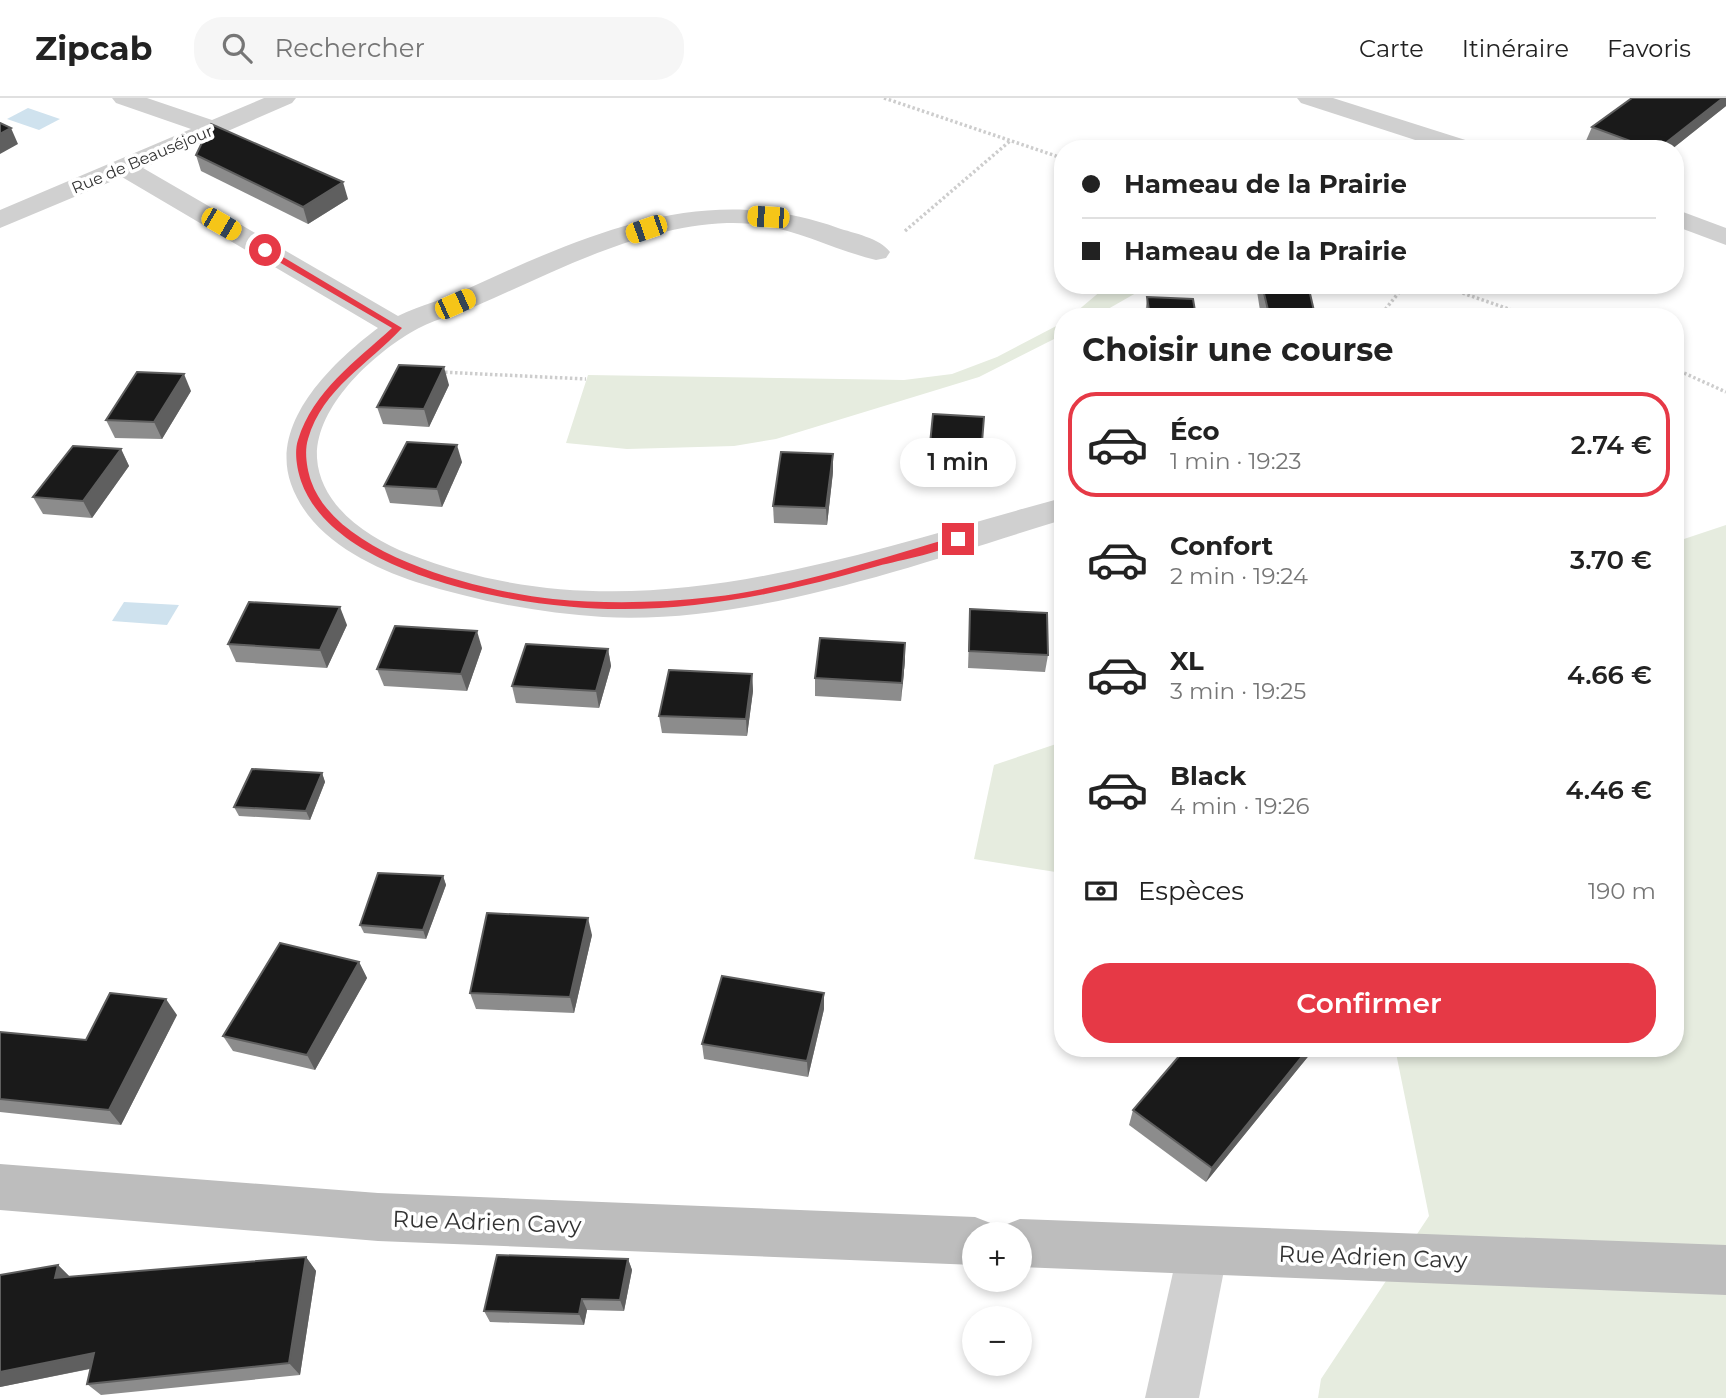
<!DOCTYPE html>
<html lang="fr">
<head>
<meta charset="utf-8">
<style>
  body { margin:0; font-family:Montserrat,sans-serif; background:#f6f6f6; color:#222; height:100vh; display:flex; flex-direction:column; font-size:26px; white-space:nowrap }
  * { box-sizing:border-box; margin:0 }
  p { font-size:23px; color:#767676 }
  .icon { flex:none; width:38px; height:38px; fill:none; stroke:currentColor; stroke-width:2; stroke-linecap:round; stroke-linejoin:round }
  .map { position:relative; flex:1; overflow:hidden }
  .drawer { position:absolute; left:1054px; top:210px; width:630px; height:749px; display:flex; flex-direction:column; background:#fff; border-radius:28px; box-shadow:0 4px 10px #0003 }
  .drawer>* { flex:none }
  .top-card { position:absolute; left:1054px; top:42px; width:630px; height:154px; border-radius:28px; box-shadow:0 4px 10px #0003; display:grid; align-content:center; height:154px; padding:0 28px; background:#fff }
  .tools { position:absolute; left:962px; top:1124px; display:grid; gap:14px }
  .tools a { display:grid; place-items:center; width:70px; height:70px; border-radius:50%; background:#fff; box-shadow:0 4px 10px #0003; font-size:35px }
  .end { position:absolute; width:32px; height:32px; margin:-16px; border:9px solid #e63946; background:#fff; box-shadow:0 0 0 4px #fff }
  .from { border-radius:50% }
  .bubble { position:absolute; height:49px; border-radius:24px; background:#fff; box-shadow:0 4px 10px #0003; font-size:23px; font-weight:600; line-height:49px; text-align:center }
  .car { position:absolute; width:21px; height:42px; margin:-21px -10px; border-radius:9px; box-shadow:0 0 5px 2px #0007; background:linear-gradient(#f5c518 24%,#345 0 40%,#f5c518 0 76%,#345 0 86%,#f5c518 0) }
  .top-card b { display:flex; align-items:center; gap:24px; height:66px; font-size:26px }
  .top-card b+b { border-top:2px solid #e0e0e0 }
  .top-card i { width:18px; height:18px; background:#222 }
  ul { padding:0; list-style:none }
  li { display:flex; align-items:center; gap:21px; height:105px; margin:0 14px 10px; padding:0 14px; border:4px solid transparent; border-radius:28px }
  li div { flex:1 }
  li b { display:block; font-size:26px }
  li em { font-style:normal; font-weight:600 }
  li.selected { border-color:#e63946 }
  li>.icon { width:63px; height:63px; stroke-width:1.5 }
  h2 { padding:0 28px; font-size:32px; line-height:84px }
  .pay { display:flex; align-items:center; gap:18px; height:77px; padding:0 28px; font-size:26px }
  .pay p { margin-inline-start:auto }
  .primary-button { display:flex; gap:14px; margin-top:auto; padding:14px 28px }
  .primary-button a { flex:1; height:80px; border-radius:28px; background:#e63946; color:#fff; font-size:28px; font-weight:600; line-height:80px; text-align:center }
  header { display:flex; align-items:center; gap:42px; box-sizing:border-box; height:98px; padding:0 35px; background:#fff; border-bottom:2px solid #e0e0e0 }
  header strong { font-size:33px }
  nav { display:flex; gap:38px; margin-inline-start:auto; font-size:24px }
  .search { width:490px; height:63px; background:#f6f6f6; display:flex; align-items:center; gap:18px; box-sizing:border-box; padding:0 24px; border-radius:28px; color:#767676; font-size:26px }
  .map>svg:first-child { display:block }
  .green { fill:#e6ecdf }
  .water { fill:#cfe2ee }
  .lines { fill:none; stroke-linecap:round; stroke-linejoin:round }
  .path { stroke:#cdcdcd; stroke-width:3.5; stroke-dasharray:2.5 2.5; stroke-linecap:butt }
  .minor { fill:#d0d0d0; fill-rule:evenodd }
  .secondary { fill:#bdbdbd; fill-rule:evenodd }
  .wall { fill:#8c8c8c }
  .shaded-wall { fill:#5f5f5f }
  .building { fill:#1a1a1a; stroke:#5f5f5f; stroke-width:2 }
  .route { fill:#e63946 }
  .labels { text-anchor:middle; stroke-width:7; stroke-linejoin:round; paint-order:stroke }
  .far-street-label { font-size:16px; fill:#333; stroke:#fff }
  .near-street-label { font-size:23px; fill:#333; stroke:#fff }
</style>
</head>
<body>
<header>
<strong>Zipcab</strong>
<div class="search"><svg class="icon" aria-label="search" viewBox="0 0 24 24"><circle cx="10" cy="10" r="6"/><path d="M15 15l6 6"/></svg>Rechercher</div>
<nav><a>Carte</a><a>Itinéraire</a><a>Favoris</a></nav>
</header>
<div class="map">
<svg width="1726" height="1300" viewBox="0 0 1726 1300">
  <rect width="100%" height="100%" fill="#fff"/>
  <g class="green">
    <path d="M1108 187H1150L1094 219H1070Z"/>
    <path d="M1062 225V237L979 279 776 341 734 348 627 351 566 345 588 277 904 282 952 276 997 259Z"/>
    <path d="M1726 427V1300H1318L1321 1281 1429 1118 1395 950H1675V444Z"/>
    <path d="M1062 644V775L974 761 994 667Z"/>
  </g>
  <g class="water">
    <path d="M28 10 60 21 39 32 7 21Z"/>
    <path d="M124 504 179 507 167 527 112 523Z"/>
  </g>
  <g class="lines">
    <g class="path">
      <path d="M884 0 1062 60"/>
      <path d="M905 133 1010 43"/>
      <path d="M1439 187 1532 219"/>
      <path d="M1379 219 1405 187"/>
      <path d="M1675 271 1726 294"/>
      <path d="M440 274 586 281"/>
    </g>
    <g class="minor">
      <path d="M112 0H147L212 22 264 0H296L292 5 143 70 398 218C421 207 445 201 467 191 588 136 704 82 838 130 853 135 880 140 890 154L886 160 876 162C823 149 785 123 727 125 637 129 559 172 478 207 455 217 431 222 410 235 370 259 315 310 317 360 320 408 368 440 409 456 631 543 846 458 1062 400V422C921 465 752 527 603 519 539 515 477 503 416 484 366 467 310 439 291 386 269 324 333 264 378 230L122 79 0 130V112L191 31 116 5Z"/>
      <path d="M1297 0H1333L1478 46 1481 51H1443L1301 5Z"/>
      <path d="M1675 111 1726 130V147L1675 128Z"/>
      <path d="M1203 1128 1221 1135 1228 1152 1199 1300H1145L1178 1152 1185 1135Z"/>
    </g>
    <g class="secondary">
      <path d="M0 1066 378 1095 975 1119 993 1126 997 1136H975V1167L378 1143 0 1112Z"/>
      <path d="M1020 1121 1726 1147V1197L1020 1169V1136H999L1002 1128Z"/>
    </g>
  </g>
  <g class="wall">
    <path d="M1726 0V8L1672 51H1601L1585 45 1592 29Z"/>
    <path d="M196 57 348 101 308 126 201 73Z"/>
    <path d="M1256 187H1308L1314 213 1313 219H1261Z"/>
    <path d="M1147 199 1196 219H1145Z"/>
    <path d="M1060 254H1062V317H1060L1058 271Z"/>
    <path d="M449 287 429 329 383 326 377 309Z"/>
    <path d="M191 293 162 341 115 340 106 322Z"/>
    <path d="M984 319 978 386 927 383 928 366Z"/>
    <path d="M121 351 129 368 92 420 43 416 33 399Z"/>
    <path d="M462 364 442 409 390 405 384 388Z"/>
    <path d="M833 374 827 427 774 425 773 408Z"/>
    <path d="M970 511 1048 557 1045 574 968 570Z"/>
    <path d="M347 527 327 570 236 564 228 546Z"/>
    <path d="M482 550 467 593 384 588 377 571Z"/>
    <path d="M608 551 611 568 599 610 516 605 512 588Z"/>
    <path d="M905 562 901 603 815 598V580Z"/>
    <path d="M752 576 753 593 747 638 662 635 659 618Z"/>
    <path d="M322 675 325 684 310 722 239 718 234 709Z"/>
    <path d="M443 778 446 787 426 841 364 835 360 827Z"/>
    <path d="M592 837 574 915 476 911 470 895Z"/>
    <path d="M359 864 367 880 315 972 233 953 223 938Z"/>
    <path d="M824 911 808 979 704 961 702 946Z"/>
    <path d="M177 917 121 1027 0 1014V934L86 942Z"/>
    <path d="M1315 950 1206 1084 1129 1027 1133 1012Z"/>
    <path d="M306 1159 316 1173 300 1277 101 1297 87 1286 90 1271 0 1289V1177L58 1167 70 1179Z"/>
    <path d="M628 1161 632 1172 624 1213 587 1212 584 1227 490 1224 484 1213Z"/>
  </g>
  <g class="shaded-wall">
    <path d="M1723 0H1726V8L1672 51H1658Z"/>
    <path d="M11 30 18 46 0 56V36Z"/>
    <path d="M343 84 348 101 308 126 303 109Z"/>
    <path d="M444 269 449 287 429 329 424 311Z"/>
    <path d="M184 276 191 293 162 341 154 324Z"/>
    <path d="M457 347 462 364 442 409 437 391Z"/>
    <path d="M121 351 129 368 92 420 83 403Z"/>
    <path d="M833 356V374L827 427 826 410Z"/>
    <path d="M340 509 347 527 327 570 320 552Z"/>
    <path d="M477 533 482 550 467 593 461 576Z"/>
    <path d="M905 545V562L901 603 902 585Z"/>
    <path d="M608 551 611 568 599 610 596 593Z"/>
    <path d="M752 576 753 593 747 638 746 621Z"/>
    <path d="M322 675 325 684 310 722 306 713Z"/>
    <path d="M443 778 446 787 426 841 423 832Z"/>
    <path d="M588 820 592 837 574 915 570 899Z"/>
    <path d="M359 864 367 880 315 972 307 957Z"/>
    <path d="M824 895V911L808 979 807 963Z"/>
    <path d="M166 901 177 917 121 1027 109 1012Z"/>
    <path d="M1309 950H1315L1206 1084 1212 1070Z"/>
    <path d="M306 1159 316 1173 300 1277 289 1265Z"/>
    <path d="M628 1161 632 1172 624 1213 620 1202Z"/>
    <path d="M58 1167 72 1181 55 1180Z"/>
    <path d="M582 1201 587 1212 584 1227 579 1216Z"/>
    <path d="M94 1255 108 1267 0 1289V1274Z"/>
  </g>
  <g class="building">
    <path d="M1632 0H1723L1658 51H1652L1592 29Z"/>
    <path d="M0 25 11 30 0 36Z"/>
    <path d="M211 26 343 84 303 109 196 57Z"/>
    <path d="M1262 187H1308L1314 213 1268 212Z"/>
    <path d="M1147 199 1193 201 1196 219H1150Z"/>
    <path d="M1060 254H1062V298Z"/>
    <path d="M399 267 444 269 424 311 377 309Z"/>
    <path d="M137 274 184 276 154 324 106 322Z"/>
    <path d="M933 316 984 319 980 369 928 366Z"/>
    <path d="M407 344 457 347 437 391 384 388Z"/>
    <path d="M73 348 121 351 83 403 33 399Z"/>
    <path d="M781 354 833 356 826 410 773 408Z"/>
    <path d="M249 504 340 509 320 552 228 546Z"/>
    <path d="M970 511 1047 515 1048 557 969 553Z"/>
    <path d="M395 528 477 533 461 576 377 571Z"/>
    <path d="M820 540 905 545 902 585 815 580Z"/>
    <path d="M526 546 608 551 596 593 512 588Z"/>
    <path d="M669 572 752 576 746 621 659 618Z"/>
    <path d="M252 671 322 675 306 713 234 709Z"/>
    <path d="M378 775 443 778 423 832 360 827Z"/>
    <path d="M487 815 588 820 570 899 470 895Z"/>
    <path d="M280 845 359 864 307 957 223 938Z"/>
    <path d="M722 878 824 895 807 963 702 946Z"/>
    <path d="M110 895 166 901 109 1012 0 1001V934L86 942Z"/>
    <path d="M1186 950H1309L1212 1070 1133 1012Z"/>
    <path d="M497 1157 628 1161 620 1202 582 1201 579 1216 484 1213Z"/>
    <path d="M306 1159 289 1265 87 1286 94 1255 0 1274V1177L58 1167 55 1180Z"/>
  </g>
  <path class="route" d="M262 150H268L402 230C368 267 323 290 308 341 304 354 307 371 311 383 337 458 480 493 553 501 605 506 660 505 712 499 796 489 877 461 958 438L963 441C947 454 900 462 878 468 795 492 711 511 624 511 533 512 335 481 301 383 297 371 294 354 298 342 313 293 356 263 392 230L262 154Z"/>
  <g class="labels">
    <g class="far-street-label">
      <text transform="translate(142 61) rotate(-23)" y="6">Rue de Beauséjour</text>
    </g>
    <g class="near-street-label">
      <text transform="translate(487 1124) rotate(2)" y="8">Rue Adrien Cavy</text>
      <text transform="translate(1373 1159) rotate(2)" y="8">Rue Adrien Cavy</text>
    </g>
  </g>
</svg>
<div class="tools">
<a>+</a>
<a>−</a>
</div>
<i class="end from" style="left:265px;top:152px"></i>
<i class="end" style="left:958px;top:441px"></i>
<div class="bubble" style="left:900px;top:340px;width:116px">1 min</div>
<i class="car" style="left:768px;top:119px;rotate:274deg"></i>
<i class="car" style="left:221px;top:126px;rotate:120deg"></i>
<i class="car" style="left:646px;top:131px;rotate:251deg"></i>
<i class="car" style="left:455px;top:206px;rotate:66deg"></i>
<div class="top-card">
<b><i class="from"></i>Hameau de la Prairie</b>
<b><i></i>Hameau de la Prairie</b>
</div>
<section class="drawer">
<h2>Choisir une course</h2>
<ul>
<li class="selected"><svg class="icon" aria-label="car" viewBox="0 0 24 24"><path d="M5 17H2v-5l4-1 3-4h7l3 4 3 1v5h-3M9 17h6M6 11h13"/><circle cx="7" cy="17" r="2"/><circle cx="17" cy="17" r="2"/></svg><div><b>Éco</b><p>1 min · 19:23</p></div><em>2.74 €</em></li>
<li><svg class="icon" aria-label="car" viewBox="0 0 24 24"><path d="M5 17H2v-5l4-1 3-4h7l3 4 3 1v5h-3M9 17h6M6 11h13"/><circle cx="7" cy="17" r="2"/><circle cx="17" cy="17" r="2"/></svg><div><b>Confort</b><p>2 min · 19:24</p></div><em>3.70 €</em></li>
<li><svg class="icon" aria-label="car" viewBox="0 0 24 24"><path d="M5 17H2v-5l4-1 3-4h7l3 4 3 1v5h-3M9 17h6M6 11h13"/><circle cx="7" cy="17" r="2"/><circle cx="17" cy="17" r="2"/></svg><div><b>XL</b><p>3 min · 19:25</p></div><em>4.66 €</em></li>
<li><svg class="icon" aria-label="car" viewBox="0 0 24 24"><path d="M5 17H2v-5l4-1 3-4h7l3 4 3 1v5h-3M9 17h6M6 11h13"/><circle cx="7" cy="17" r="2"/><circle cx="17" cy="17" r="2"/></svg><div><b>Black</b><p>4 min · 19:26</p></div><em>4.46 €</em></li>
</ul>
<div class="pay"><svg class="icon" aria-label="cash" viewBox="0 0 24 24"><path d="M3 7h18v10H3z"/><circle cx="12" cy="12" r="2"/></svg>Espèces<p>190 m</p></div>
<div class="primary-button"><a>Confirmer</a></div>
</section>
</div>
</body>
</html>
